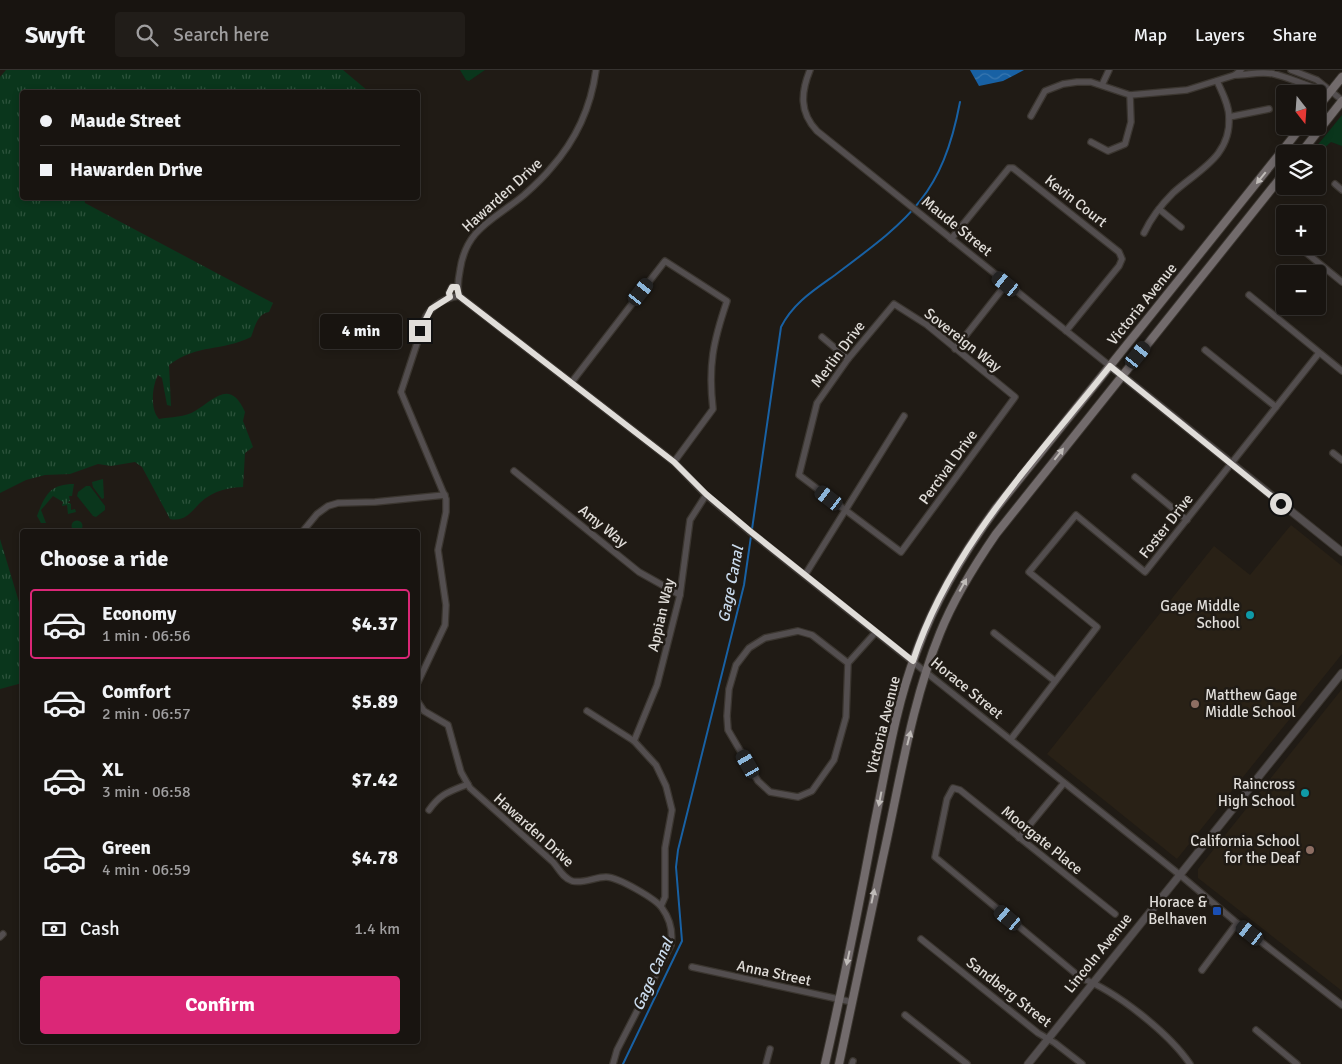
<!DOCTYPE html>
<html lang="en">
<head>
<meta charset="utf-8">
<style>
  body { margin:0; font-family:Signika,sans-serif; background:#211d19; color:#f1f3f6; height:100vh; display:flex; flex-direction:column; font-size:19px; white-space:nowrap }
  * { box-sizing:border-box; margin:0 }
  p { font-size:16px; color:#9f9e9f }
  .icon { flex:none; width:28px; height:28px; fill:none; stroke:currentColor; stroke-width:2; stroke-linecap:round; stroke-linejoin:round }
  .map { position:relative; flex:1; overflow:hidden }
  .side { position:absolute; left:20px; top:459px; width:400px; height:515px; display:flex; flex-direction:column; background:#181410; border-radius:5px; box-shadow:0 2px 8px #0003,0 0 0 1px #363330 }
  .side>* { flex:none }
  .hud { position:absolute; left:20px; top:20px; width:400px; height:110px; border-radius:5px; box-shadow:0 2px 8px #0003,0 0 0 1px #363330; display:grid; align-content:center; height:110px; padding:0 20px; background:#181410 }
  .needle { width:32px; rotate:163deg }
  .buttons { position:absolute; left:1276px; top:15px; display:grid; gap:10px }
  .buttons a { display:grid; place-items:center; width:50px; height:50px; border-radius:5px; background:#181410; box-shadow:0 2px 8px #0003,0 0 0 1px #363330; font-size:25px }
  .end { position:absolute; width:22px; height:22px; margin:-11px; border:6px solid #e0ddd9; background:#111; box-shadow:0 0 0 2px #111 }
  .from { border-radius:50% }
  .bubble { position:absolute; height:35px; border-radius:5px; background:#181410; box-shadow:0 2px 8px #0003,0 0 0 1px #363330; font-size:16px; font-weight:700; line-height:35px; text-align:center }
  .car { position:absolute; width:15px; height:30px; margin:-15px -8px; border-radius:6px; box-shadow:0 0 4px 1px #0007; background:linear-gradient(#222 24%,#8ab4d8 0 40%,#222 0 76%,#8ab4d8 0 86%,#222 0) }
  .hud b { display:flex; align-items:center; gap:18px; height:48px; font-size:19px }
  .hud b+b { border-top:1px solid #363330 }
  .hud i { width:12px; height:12px; background:#f1f3f6 }
  ul { padding:0; list-style:none }
  li { display:flex; align-items:center; gap:15px; height:70px; margin:0 10px 8px; padding:0 10px; border:2px solid transparent; border-radius:5px }
  li div { flex:1 }
  li b { display:block; font-size:19px }
  li em { font-style:normal; font-weight:700 }
  li.selected { border-color:#db2777 }
  li>.icon { width:45px; height:45px; stroke-width:1.5 }
  h2 { padding:0 20px; font-size:22px; line-height:60px }
  .pay { display:flex; align-items:center; gap:12px; height:55px; padding:0 20px; font-size:19px }
  .pay p { margin-inline-start:auto }
  .button { display:flex; gap:10px; margin-top:auto; padding:10px 20px }
  .button a { flex:1; height:58px; border-radius:5px; background:#db2777; color:#fff; font-size:20px; font-weight:700; line-height:58px; text-align:center }
  header { display:flex; align-items:center; gap:30px; box-sizing:border-box; height:70px; padding:0 25px; background:#181410; border-bottom:1px solid #363330 }
  header strong { font-size:24px }
  nav { display:flex; gap:28px; margin-inline-start:auto; font-size:18px }
  .search { width:350px; height:45px; background:#211d19; display:flex; align-items:center; gap:12px; box-sizing:border-box; padding:0 18px; border-radius:5px; color:#9f9e9f; font-size:19px }
  .map>svg:first-child { display:block }
  .built { fill:#292116 }
  .grass { fill:url(#grass-tufts) }
  .garden { fill:#0a361c }
  .water { fill:url(#water-waves) }
  .lines { fill:none; stroke-linecap:round; stroke-linejoin:round }
  .stream { stroke:#1861a4; stroke-width:2 }
  .minor-casing { stroke:#3b3630; stroke-width:8 }
  .tertiary-casing { stroke:#3b3630; stroke-width:9 }
  .secondary-casing { stroke:#3b3630; stroke-width:10 }
  .minor { stroke:#534e4f; stroke-width:5.5 }
  .tertiary { stroke:#534e4f; stroke-width:7 }
  .secondary { stroke:#726b6c; stroke-width:8 }
  .oneway { fill:#bfbbb8 }
  .route { stroke:#e0ddd9; stroke-width:6 }
  .culture-dot { fill:#0f9aa8; stroke:#201b15; stroke-width:2 }
  .education-dot { fill:#8d6e63; stroke:#201b15; stroke-width:2 }
  .transit-dot { fill:#1a4fb4; stroke:#201b15; stroke-width:2 }
  .labels { text-anchor:middle; stroke-width:5; stroke-linejoin:round; paint-order:stroke }
  .street-label { font-size:15px; fill:#e0ddd9; stroke:#201b15 }
  .poi-label { font-size:15px; fill:#e0ddd9; stroke:#201b15; text-anchor:end }
  .water-label { font-size:16px; font-style:italic; fill:#c9daec; stroke:#201b15 }
</style>
</head>
<body>
<header>
<strong>Swyft</strong>
<div class="search"><svg class="icon" aria-label="search" viewBox="0 0 24 24"><circle cx="10" cy="10" r="6"/><path d="M15 15l6 6"/></svg>Search here</div>
<nav><a>Map</a><a>Layers</a><a>Share</a></nav>
</header>
<div class="map">
<svg width="1342" height="994" viewBox="0 0 1342 994">
  <defs>
    <pattern id="grass-tufts" width="24" height="20" patternUnits="userSpaceOnUse" patternTransform="scale(1.25)"><rect width="24" height="20" fill="#0a361c"/><path d="M3 7l-1-3M5 7V3M7 7l1-3M15 17l-1-3M17 17v-4M19 17l1-3" fill="none" stroke="#2d533c"/></pattern>
    <pattern id="water-waves" width="16" height="10" patternUnits="userSpaceOnUse" patternTransform="scale(1.25)"><rect width="16" height="10" fill="#1861a4"/><path d="M0 5q4-4 8 0t8 0" fill="none" stroke="#3977b0"/></pattern>
  </defs>
  <rect width="100%" height="100%" fill="#201b15"/>
  <g class="built">
    <path d="M1291 455 1342 496V584L1177 789 1047 684 1214 476 1250 505Z"/>
    <path d="M1342 619V921L1198 808V799Z"/>
  </g>
  <g class="grass">
    <path d="M6 0H343L368 21 373 22H22V128H84L85 133 273 233 269 242C257 244 255 257 251 267 221 282 199 273 169 295L171 336 167 335 162 308 158 305C152 316 150 340 159 349 170 347 186 347 195 341 214 330 230 308 245 342L243 351 253 377 245 383 243 417C233 417 218 420 209 426 194 434 190 453 170 449L142 397 135 392 111 396 98 394 70 404 45 405 26 410 0 423V7Z"/>
    <path d="M103 409 104 428 102 429 93 417 92 412Z"/>
    <path d="M74 414 72 426H69L70 431 67 432 71 434V440L75 439 76 442 68 444 67 435 62 436 63 432 53 426 41 440 46 453H41L37 446C45 425 50 414 74 414Z"/>
    <circle cx="77" cy="456" r="5.5"/>
    <path d="M0 469 22 542V613L0 619Z"/>
  </g>
  <g class="garden">
    <path d="M460 0H485L469 11 466 10Z"/>
    <path d="M1342 45V76L1331 72 1321 81 1316 77Z"/>
    <path d="M86 416H90L105 436V440L96 447 93 446 77 426 78 422Z"/>
  </g>
  <path class="water" d="M970 0H1024L1003 11 979 16Z"/>
  <g class="lines">
    <path class="stream" d="M623 994 682 871 676 797 678 780 744 515 781 257C793 233 814 220 835 205 908 150 942 127 960 32"/>
    <g class="minor-casing">
      <g id="minor">
        <path d="M810 0C801 22 799 42 817 61L1110 296"/>
        <path d="M1291 0 1317 10 1342 30"/>
        <path d="M1235 5C1248 5 1261 1 1274 4 1289 7 1320 22 1331 21"/>
        <path d="M1102 15 1109 0"/>
        <path d="M1031 46 1045 21 1063 14 1077 12H1091L1130 25 1187 20 1235 5 1241 0"/>
        <path d="M1229 47 1269 39"/>
        <path d="M1091 72 1108 81 1125 74 1131 52 1130 25"/>
        <path d="M1335 114 1342 120"/>
        <path d="M1159 139 1181 157"/>
        <path d="M1144 163C1151 148 1161 135 1173 123 1198 100 1231 87 1229 47 1229 35 1222 22 1217 11"/>
        <path d="M951 169 1009 98H1013L1119 182 1122 189 1119 196 1066 261"/>
        <path d="M1298 176 1342 212"/>
        <path d="M1249 225 1342 301"/>
        <path d="M459 226 674 392 706 425 749 461 1180 805 1237 853 1342 935"/>
        <path d="M459 226C457 217 458 210 460 200 466 158 494 150 524 125 533 117 543 108 551 98 576 70 591 37 596 0"/>
        <path d="M450 227 449 223 452 217H457"/>
        <path d="M894 234 927 255 1015 327 901 482 799 405 817 333 848 289Z"/>
        <path d="M822 267 848 289"/>
        <path d="M955 279 1007 213"/>
        <path d="M1205 280 1276 337"/>
        <path d="M571 313 665 191 727 231C713 272 708 296 713 339L674 392"/>
        <path d="M1333 383 1342 390"/>
        <path d="M514 401 639 502 680 525"/>
        <path d="M1135 407 1187 450"/>
        <path d="M303 461 317 444 328 436 338 433 375 432 445 425"/>
        <path d="M805 505 904 346"/>
        <path d="M798 561 812 565 848 593 846 647 834 690 812 721 798 727 770 722 758 711 728 660 727 646 729 619 736 595 749 578 765 568Z"/>
        <path d="M994 563 1055 611"/>
        <path d="M848 593 875 563"/>
        <path d="M418 612 445 555 446 535 438 480 446 442V429L401 322 426 246C434 234 444 228 459 226"/>
        <path d="M418 632 424 641 448 655 461 702 470 718 553 792C559 799 563 808 572 811 583 814 595 807 606 807 618 807 656 829 662 838 670 849 673 862 671 875L617 980 613 994"/>
        <path d="M587 641 634 671 656 695 666 716 672 740 665 778V827L661 836"/>
        <path d="M1011 669 1097 557 1029 502 1076 445 1145 502 1319 283"/>
        <path d="M634 671 657 615 680 525 690 450 706 425"/>
        <path d="M429 740C441 723 449 722 468 714"/>
        <path d="M1019 768 1064 713"/>
        <path d="M1115 844 960 720 953 718 947 729 935 787 1081 908C1116 921 1169 963 1190 994"/>
        <path d="M0 867 3 864"/>
        <path d="M921 869 1038 963 1055 973 1082 994"/>
        <path d="M692 897 852 932"/>
        <path d="M1202 900 1237 853"/>
        <path d="M905 945 967 994"/>
        <path d="M1256 960 1297 994"/>
        <path d="M766 994 770 979"/>
        <path d="M852 994 853 991"/>
      </g>
    </g>
    <g class="tertiary-casing">
      <g id="tertiary">
        <path d="M1110 296 1342 482"/>
        <path d="M1028 994 1342 603"/>
      </g>
    </g>
    <g class="secondary-casing">
      <g id="secondary">
        <path d="M1318 37 1342 7"/>
        <path d="M1300 84 1342 31"/>
        <path d="M825 994C843 915 859 836 874 756 886 699 895 638 916 583 935 530 963 483 997 437L1302 56"/>
        <path d="M839 994C853 925 868 856 883 787 900 712 911 634 940 563 954 528 974 496 996 464L1285 102"/>
      </g>
    </g>
    <use href="#minor" class="minor"/>
    <use href="#tertiary" class="tertiary"/>
    <use href="#secondary" class="secondary"/>
  </g>
  <defs><path id="oneway-solid" d="M-6-.8H1V-3.2L6.5 0L1 3.2V.8H-6Z" transform="scale(1.25)"/></defs>
  <g class="oneway">
    <use href="#oneway-solid" transform="translate(1261 108) rotate(129)"/>
    <use href="#oneway-solid" transform="translate(1059 384) rotate(-52)"/>
    <use href="#oneway-solid" transform="translate(963 515) rotate(-61)"/>
    <use href="#oneway-solid" transform="translate(909 668) rotate(-76)"/>
    <use href="#oneway-solid" transform="translate(880 729) rotate(101)"/>
    <use href="#oneway-solid" transform="translate(873 826) rotate(-78)"/>
    <use href="#oneway-solid" transform="translate(848 888) rotate(102)"/>
  </g>
  <g class="lines">
    <path class="route" d="M420 261 431 239 450 227 449 223 452 217H457L459 226 674 392 706 424 750 461 913 591C950 477 1037 388 1110 296L1281 434"/>
  </g>
  <g class="culture-dot">
    <circle cx="1250" cy="545" r="5"/>
    <circle cx="1305" cy="723" r="5"/>
  </g>
  <g class="education-dot">
    <circle cx="1195" cy="634" r="5"/>
    <circle cx="1310" cy="780" r="5"/>
  </g>
  <rect class="transit-dot" x="1212" y="836" width="10" height="10" rx="2.5"/>
  <g class="labels">
    <g class="street-label">
      <text transform="translate(502 125) rotate(-42)" y="5">Hawarden Drive</text>
      <text transform="translate(1076 131) rotate(38)" y="5">Kevin Court</text>
      <text transform="translate(957 156) rotate(39)" y="5">Maude Street</text>
      <text transform="translate(1142 234) rotate(-51)" y="5">Victoria Avenue</text>
      <text transform="translate(963 270) rotate(38)" y="5">Sovereign Way</text>
      <text transform="translate(838 284) rotate(-53)" y="5">Merlin Drive</text>
      <text transform="translate(948 397) rotate(-54)" y="5">Percival Drive</text>
      <text transform="translate(603 456) rotate(39)" y="5">Amy Way</text>
      <text transform="translate(1166 456) rotate(-52)" y="5">Foster Drive</text>
      <text transform="translate(661 545) rotate(-77)" y="5">Appian Way</text>
      <text transform="translate(967 618) rotate(39)" y="5">Horace Street</text>
      <text transform="translate(883 655) rotate(-76)" y="5">Victoria Avenue</text>
      <text transform="translate(534 760) rotate(42)" y="5">Hawarden Drive</text>
      <text transform="translate(1042 770) rotate(39)" y="5">Moorgate Place</text>
      <text transform="translate(1098 883) rotate(-51)" y="5">Lincoln Avenue</text>
      <text transform="translate(774 903) rotate(12)" y="5">Anna Street</text>
      <text transform="translate(1009 922) rotate(38)" y="5">Sandberg Street</text>
    </g>
    <g class="poi-label">
      <text x="1240" y="541">Gage Middle<tspan x="1240" dy="17">School</tspan></text>
      <text x="1205" y="630" text-anchor="start">Matthew Gage<tspan x="1205" dy="17">Middle School</tspan></text>
      <text x="1295" y="719">Raincross<tspan x="1295" dy="17">High School</tspan></text>
      <text x="1300" y="776">California School<tspan x="1300" dy="17">for the Deaf</tspan></text>
      <text x="1207" y="837">Horace &amp;<tspan x="1207" dy="17">Belhaven</tspan></text>
    </g>
    <g class="water-label">
      <text transform="translate(730 514) rotate(-79)" y="6">Gage Canal</text>
      <text transform="translate(652 904) rotate(-66)" y="6">Gage Canal</text>
    </g>
  </g>
</svg>
<div class="buttons">
<a><svg class="needle" viewBox="-14 -14 28 28"><path d="M0-13l5 13h-10z" fill="#e53935"/><path d="M0 13l5-13h-10z" fill="#9f9e9f"/></svg></a>
<a><svg class="icon" aria-label="layers" viewBox="0 0 24 24"><path d="M12 4l9 5-9 5-9-5zM3 14l9 5 9-5"/></svg></a>
<a>+</a>
<a>−</a>
</div>
<i class="end from" style="left:1281px;top:434px"></i>
<i class="end" style="left:420px;top:261px"></i>
<div class="bubble" style="left:320px;top:244px;width:82px">4 min</div>
<i class="car" style="left:1006px;top:214px;rotate:309deg"></i>
<i class="car" style="left:641px;top:222px;rotate:38deg"></i>
<i class="car" style="left:1138px;top:285px;rotate:39deg"></i>
<i class="car" style="left:829px;top:428px;rotate:307deg"></i>
<i class="car" style="left:748px;top:694px;rotate:330deg"></i>
<i class="car" style="left:1008px;top:848px;rotate:310deg"></i>
<i class="car" style="left:1250px;top:863px;rotate:308deg"></i>
<div class="hud">
<b><i class="from"></i>Maude Street</b>
<b><i></i>Hawarden Drive</b>
</div>
<section class="side">
<h2>Choose a ride</h2>
<ul>
<li class="selected"><svg class="icon" aria-label="car" viewBox="0 0 24 24"><path d="M5 17H2v-5l4-1 3-4h7l3 4 3 1v5h-3M9 17h6M6 11h13"/><circle cx="7" cy="17" r="2"/><circle cx="17" cy="17" r="2"/></svg><div><b>Economy</b><p>1 min · 06:56</p></div><em>$4.37</em></li>
<li><svg class="icon" aria-label="car" viewBox="0 0 24 24"><path d="M5 17H2v-5l4-1 3-4h7l3 4 3 1v5h-3M9 17h6M6 11h13"/><circle cx="7" cy="17" r="2"/><circle cx="17" cy="17" r="2"/></svg><div><b>Comfort</b><p>2 min · 06:57</p></div><em>$5.89</em></li>
<li><svg class="icon" aria-label="car" viewBox="0 0 24 24"><path d="M5 17H2v-5l4-1 3-4h7l3 4 3 1v5h-3M9 17h6M6 11h13"/><circle cx="7" cy="17" r="2"/><circle cx="17" cy="17" r="2"/></svg><div><b>XL</b><p>3 min · 06:58</p></div><em>$7.42</em></li>
<li><svg class="icon" aria-label="car" viewBox="0 0 24 24"><path d="M5 17H2v-5l4-1 3-4h7l3 4 3 1v5h-3M9 17h6M6 11h13"/><circle cx="7" cy="17" r="2"/><circle cx="17" cy="17" r="2"/></svg><div><b>Green</b><p>4 min · 06:59</p></div><em>$4.78</em></li>
</ul>
<div class="pay"><svg class="icon" aria-label="cash" viewBox="0 0 24 24"><path d="M3 7h18v10H3z"/><circle cx="12" cy="12" r="2"/></svg>Cash<p>1.4 km</p></div>
<div class="button"><a>Confirm</a></div>
</section>
</div>
</body>
</html>
